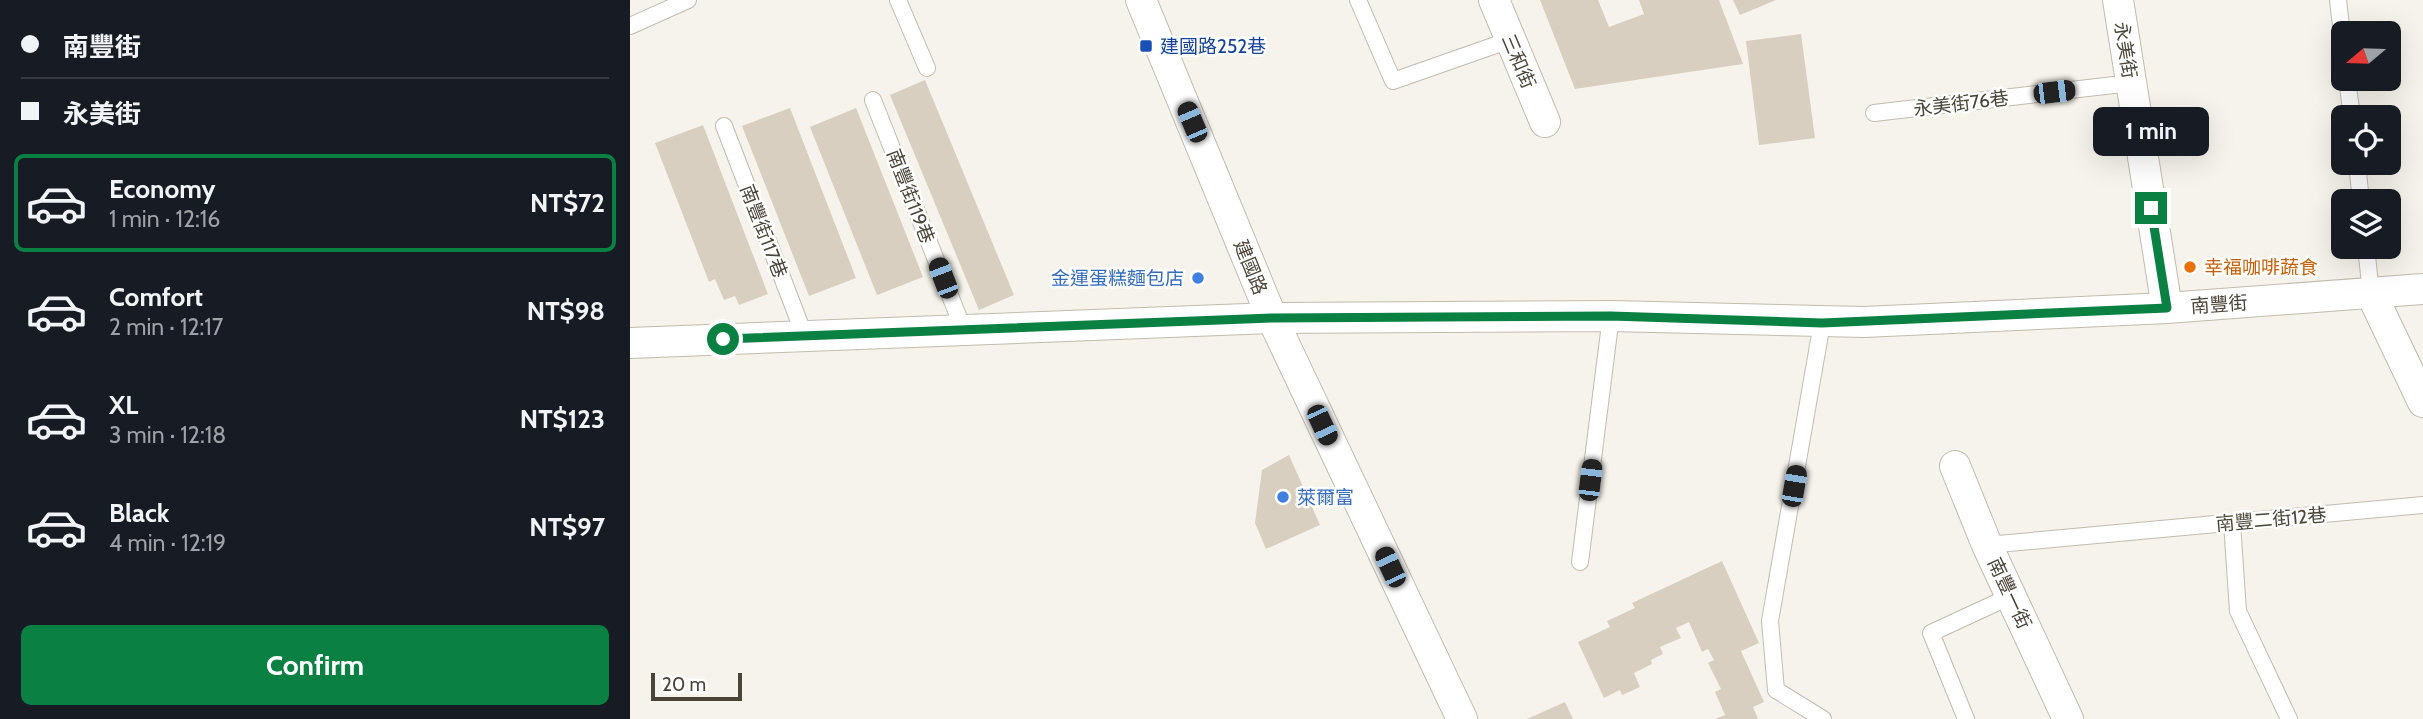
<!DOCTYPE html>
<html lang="en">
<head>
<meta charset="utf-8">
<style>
  body { margin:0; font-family:Cabin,"Noto Sans TC",sans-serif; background:#20242c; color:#f1f3f6; height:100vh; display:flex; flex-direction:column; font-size:26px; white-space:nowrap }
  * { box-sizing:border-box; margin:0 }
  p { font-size:23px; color:#9ea1a6 }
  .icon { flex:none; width:38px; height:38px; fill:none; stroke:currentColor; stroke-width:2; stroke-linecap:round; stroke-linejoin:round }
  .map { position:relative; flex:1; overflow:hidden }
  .drawer { display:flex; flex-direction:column; background:#171b24; width:630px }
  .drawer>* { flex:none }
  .guide { display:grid; align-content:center; height:154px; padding:0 21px; background:#171b24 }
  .needle { width:46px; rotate:251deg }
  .fabs { position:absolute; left:1701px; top:21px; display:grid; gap:14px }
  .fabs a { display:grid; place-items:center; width:70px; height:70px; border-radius:10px; background:#171b24; box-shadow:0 7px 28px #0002; font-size:35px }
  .scale { position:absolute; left:21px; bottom:18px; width:91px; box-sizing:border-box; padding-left:7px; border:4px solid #4b4439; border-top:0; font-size:19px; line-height:24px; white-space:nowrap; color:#4b4439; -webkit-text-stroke:5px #fff; paint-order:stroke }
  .end { position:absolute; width:32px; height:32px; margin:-16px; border:9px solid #0b8043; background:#fff; box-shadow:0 0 0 4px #fff }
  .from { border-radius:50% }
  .bubble { position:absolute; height:49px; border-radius:10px; background:#171b24; box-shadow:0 7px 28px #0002; font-size:23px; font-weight:700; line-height:49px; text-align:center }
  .car { position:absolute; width:21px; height:42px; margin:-21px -10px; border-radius:9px; box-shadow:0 0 5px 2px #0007; background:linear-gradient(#222 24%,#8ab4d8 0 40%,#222 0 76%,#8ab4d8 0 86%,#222 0) }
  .guide b { display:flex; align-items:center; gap:24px; height:66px; font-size:26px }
  .guide b+b { border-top:2px solid #363941 }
  .guide i { width:18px; height:18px; background:#f1f3f6 }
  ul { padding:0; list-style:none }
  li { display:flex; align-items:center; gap:21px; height:98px; margin:0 14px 10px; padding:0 7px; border:4px solid transparent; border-radius:10px }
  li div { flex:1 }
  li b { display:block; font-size:26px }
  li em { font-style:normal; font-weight:700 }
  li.on { border-color:#0b8043 }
  li>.icon { width:63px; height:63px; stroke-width:1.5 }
  .cta { display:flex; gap:14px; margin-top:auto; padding:14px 21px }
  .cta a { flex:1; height:80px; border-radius:10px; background:#0b8043; color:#fff; font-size:28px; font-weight:700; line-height:80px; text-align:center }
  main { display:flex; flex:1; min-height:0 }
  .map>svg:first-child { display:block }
  .building { fill:#d8cfc1 }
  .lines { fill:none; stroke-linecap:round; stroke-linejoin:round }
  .lane-casing { stroke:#c2bbae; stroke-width:18 }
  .street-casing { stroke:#c2bbae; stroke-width:32 }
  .lane { stroke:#fff; stroke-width:16 }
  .street { stroke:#fff; stroke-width:30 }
  .route { stroke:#0b8043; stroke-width:9 }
  .transit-dot { fill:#1a4fb4; stroke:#fff; stroke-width:2.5 }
  .food-dot { fill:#e8710a; stroke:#fff; stroke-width:2.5 }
  .shop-dot { fill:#3f7fe0; stroke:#fff; stroke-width:2.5 }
  .labels { text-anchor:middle; stroke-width:5; stroke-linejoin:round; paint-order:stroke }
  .transit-label { font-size:19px; fill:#164399; stroke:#fff; text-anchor:start }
  .street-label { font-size:19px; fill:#4b4439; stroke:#fff }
  .food-label { font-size:19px; fill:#c56008; stroke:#fff; text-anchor:start }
  .shop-label { font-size:19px; fill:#366cbe; stroke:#fff; text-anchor:end }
</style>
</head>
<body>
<main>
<section class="drawer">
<div class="guide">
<b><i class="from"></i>南豐街</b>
<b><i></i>永美街</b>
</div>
<ul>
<li class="on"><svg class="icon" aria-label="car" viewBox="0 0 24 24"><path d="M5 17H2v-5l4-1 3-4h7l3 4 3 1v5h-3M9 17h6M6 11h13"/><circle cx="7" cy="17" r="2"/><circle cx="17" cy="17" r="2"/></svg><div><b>Economy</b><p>1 min · 12:16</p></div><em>NT$72</em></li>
<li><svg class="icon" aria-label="car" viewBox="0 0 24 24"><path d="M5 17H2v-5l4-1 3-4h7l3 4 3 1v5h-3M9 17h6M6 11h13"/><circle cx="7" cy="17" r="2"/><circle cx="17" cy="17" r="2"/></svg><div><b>Comfort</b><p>2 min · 12:17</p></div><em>NT$98</em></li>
<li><svg class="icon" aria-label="car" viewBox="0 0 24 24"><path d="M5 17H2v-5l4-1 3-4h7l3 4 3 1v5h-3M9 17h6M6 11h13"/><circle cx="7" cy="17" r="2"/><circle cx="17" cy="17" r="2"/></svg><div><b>XL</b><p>3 min · 12:18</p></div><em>NT$123</em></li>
<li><svg class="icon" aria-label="car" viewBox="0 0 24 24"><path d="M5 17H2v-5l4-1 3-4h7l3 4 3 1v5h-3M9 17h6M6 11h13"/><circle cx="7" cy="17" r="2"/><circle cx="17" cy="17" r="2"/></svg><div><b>Black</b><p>4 min · 12:19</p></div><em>NT$97</em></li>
</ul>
<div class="cta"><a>Confirm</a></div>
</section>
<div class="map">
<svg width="1793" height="719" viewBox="0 0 1793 719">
  <rect width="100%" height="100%" fill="#f6f3ec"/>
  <g class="building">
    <path d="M910 0H968L979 27 1014 14 1009 0H1089L1113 64 945 89Z"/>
    <path d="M1103 0H1146L1110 15Z"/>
    <path d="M1171 34 1185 138 1129 145 1116 41Z"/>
    <path d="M295 80 384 295 349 310 260 95Z"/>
    <path d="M160 108 226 278 179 296 112 126Z"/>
    <path d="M226 108 293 277 247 295 180 127Z"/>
    <path d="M73 125 138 294 109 305 105 296 94 300 85 279 79 282 25 143Z"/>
    <path d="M659 455 690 525 636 549 625 523 632 470Z"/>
    <path d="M1092 561 1129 643 1111 651 1134 702 1123 707 1128 719H1085L1095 715 1085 692 1091 689 1078 663 1084 660 1078 649 1072 652 1059 622 1046 628 1051 638 1030 647 1033 654 1021 660 1022 664 1004 673 1010 687 992 695 990 690 974 698 948 642 980 627 977 621 1005 608 1002 603Z"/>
    <path d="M935 702 943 719H897Z"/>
  </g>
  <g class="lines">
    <g class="lane-casing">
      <g id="lane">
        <path d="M268 0 297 68"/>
        <path d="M728 0 763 81 880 40"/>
        <path d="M1708 0 1713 43"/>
        <path d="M0 26 58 0"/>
        <path d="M1717 79 1722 117"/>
        <path d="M243 100 334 331"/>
        <path d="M1244 113 1501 83"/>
        <path d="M94 126 175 337"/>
        <path d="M1727 163 1731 201"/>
        <path d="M1736 247 1741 293"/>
        <path d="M1192 323 1140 621 1146 690 1193 719"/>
        <path d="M1602 523 1608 611 1659 719"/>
        <path d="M1357 545 1793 505"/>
        <path d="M950 562 981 316"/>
        <path d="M1336 719 1301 633 1381 596"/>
      </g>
    </g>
    <g class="street-casing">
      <g id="street">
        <path d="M511 0 642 318 832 719"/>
        <path d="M864 0 915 122"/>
        <path d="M1488 0 1537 308"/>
        <path d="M1741 293 1793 402"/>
        <path d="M0 343 642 318 981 316 1234 322 1537 308 1793 289"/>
        <path d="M1325 466 1357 545 1438 719"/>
      </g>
    </g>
    <use href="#lane" class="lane"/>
    <use href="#street" class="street"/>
  </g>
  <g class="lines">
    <path class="route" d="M93 339 642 318 981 316 1192 323 1537 308 1521 208"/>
  </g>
  <rect class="transit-dot" x="509" y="39" width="14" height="14" rx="3.5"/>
  <circle class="food-dot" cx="1560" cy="267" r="7"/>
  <g class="shop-dot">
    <circle cx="568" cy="278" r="7"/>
    <circle cx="653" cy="497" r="7"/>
  </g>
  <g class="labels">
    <g class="transit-label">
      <text x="530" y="53">建國路252巷</text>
    </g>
    <g class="street-label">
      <text transform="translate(1496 50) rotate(81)" y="7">永美街</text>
      <text transform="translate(889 61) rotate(67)" y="7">三和街</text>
      <text transform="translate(1331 103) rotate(-7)" y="7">永美街76巷</text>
      <text transform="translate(281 196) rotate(69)" y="7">南豐街119巷</text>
      <text transform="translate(134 231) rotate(69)" y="7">南豐街117巷</text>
      <text transform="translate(621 267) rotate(68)" y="7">建國路</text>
      <text transform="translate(1589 304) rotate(-4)" y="7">南豐街</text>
      <text transform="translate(1641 519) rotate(-5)" y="7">南豐二街12巷</text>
      <text transform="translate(1380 593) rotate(65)" y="7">南豐一街</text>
    </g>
    <g class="food-label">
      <text x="1574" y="274">幸福咖啡蔬食</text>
    </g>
    <g class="shop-label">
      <text x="554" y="285">金運蛋糕麵包店</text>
      <text x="667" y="504" text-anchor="start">萊爾富</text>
    </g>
  </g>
</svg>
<div class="fabs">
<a><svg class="needle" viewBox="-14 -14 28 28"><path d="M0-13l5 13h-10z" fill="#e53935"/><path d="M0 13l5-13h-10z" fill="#9ea1a6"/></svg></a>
<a><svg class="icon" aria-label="locate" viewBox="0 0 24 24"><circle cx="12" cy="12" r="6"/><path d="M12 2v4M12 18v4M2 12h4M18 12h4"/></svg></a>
<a><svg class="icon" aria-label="layers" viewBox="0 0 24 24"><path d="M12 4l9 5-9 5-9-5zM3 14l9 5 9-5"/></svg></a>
</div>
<div class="scale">20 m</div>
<i class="end from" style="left:93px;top:339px"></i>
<i class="end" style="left:1521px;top:208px"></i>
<div class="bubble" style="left:1463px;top:107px;width:116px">1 min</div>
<i class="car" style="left:1424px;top:92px;rotate:83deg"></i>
<i class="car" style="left:562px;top:122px;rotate:337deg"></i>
<i class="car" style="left:313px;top:278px;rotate:339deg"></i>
<i class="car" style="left:692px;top:425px;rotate:155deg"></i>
<i class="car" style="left:960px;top:480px;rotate:7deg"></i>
<i class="car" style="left:1164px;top:486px;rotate:10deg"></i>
<i class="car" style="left:760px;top:567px;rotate:335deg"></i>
</div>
</main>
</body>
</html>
